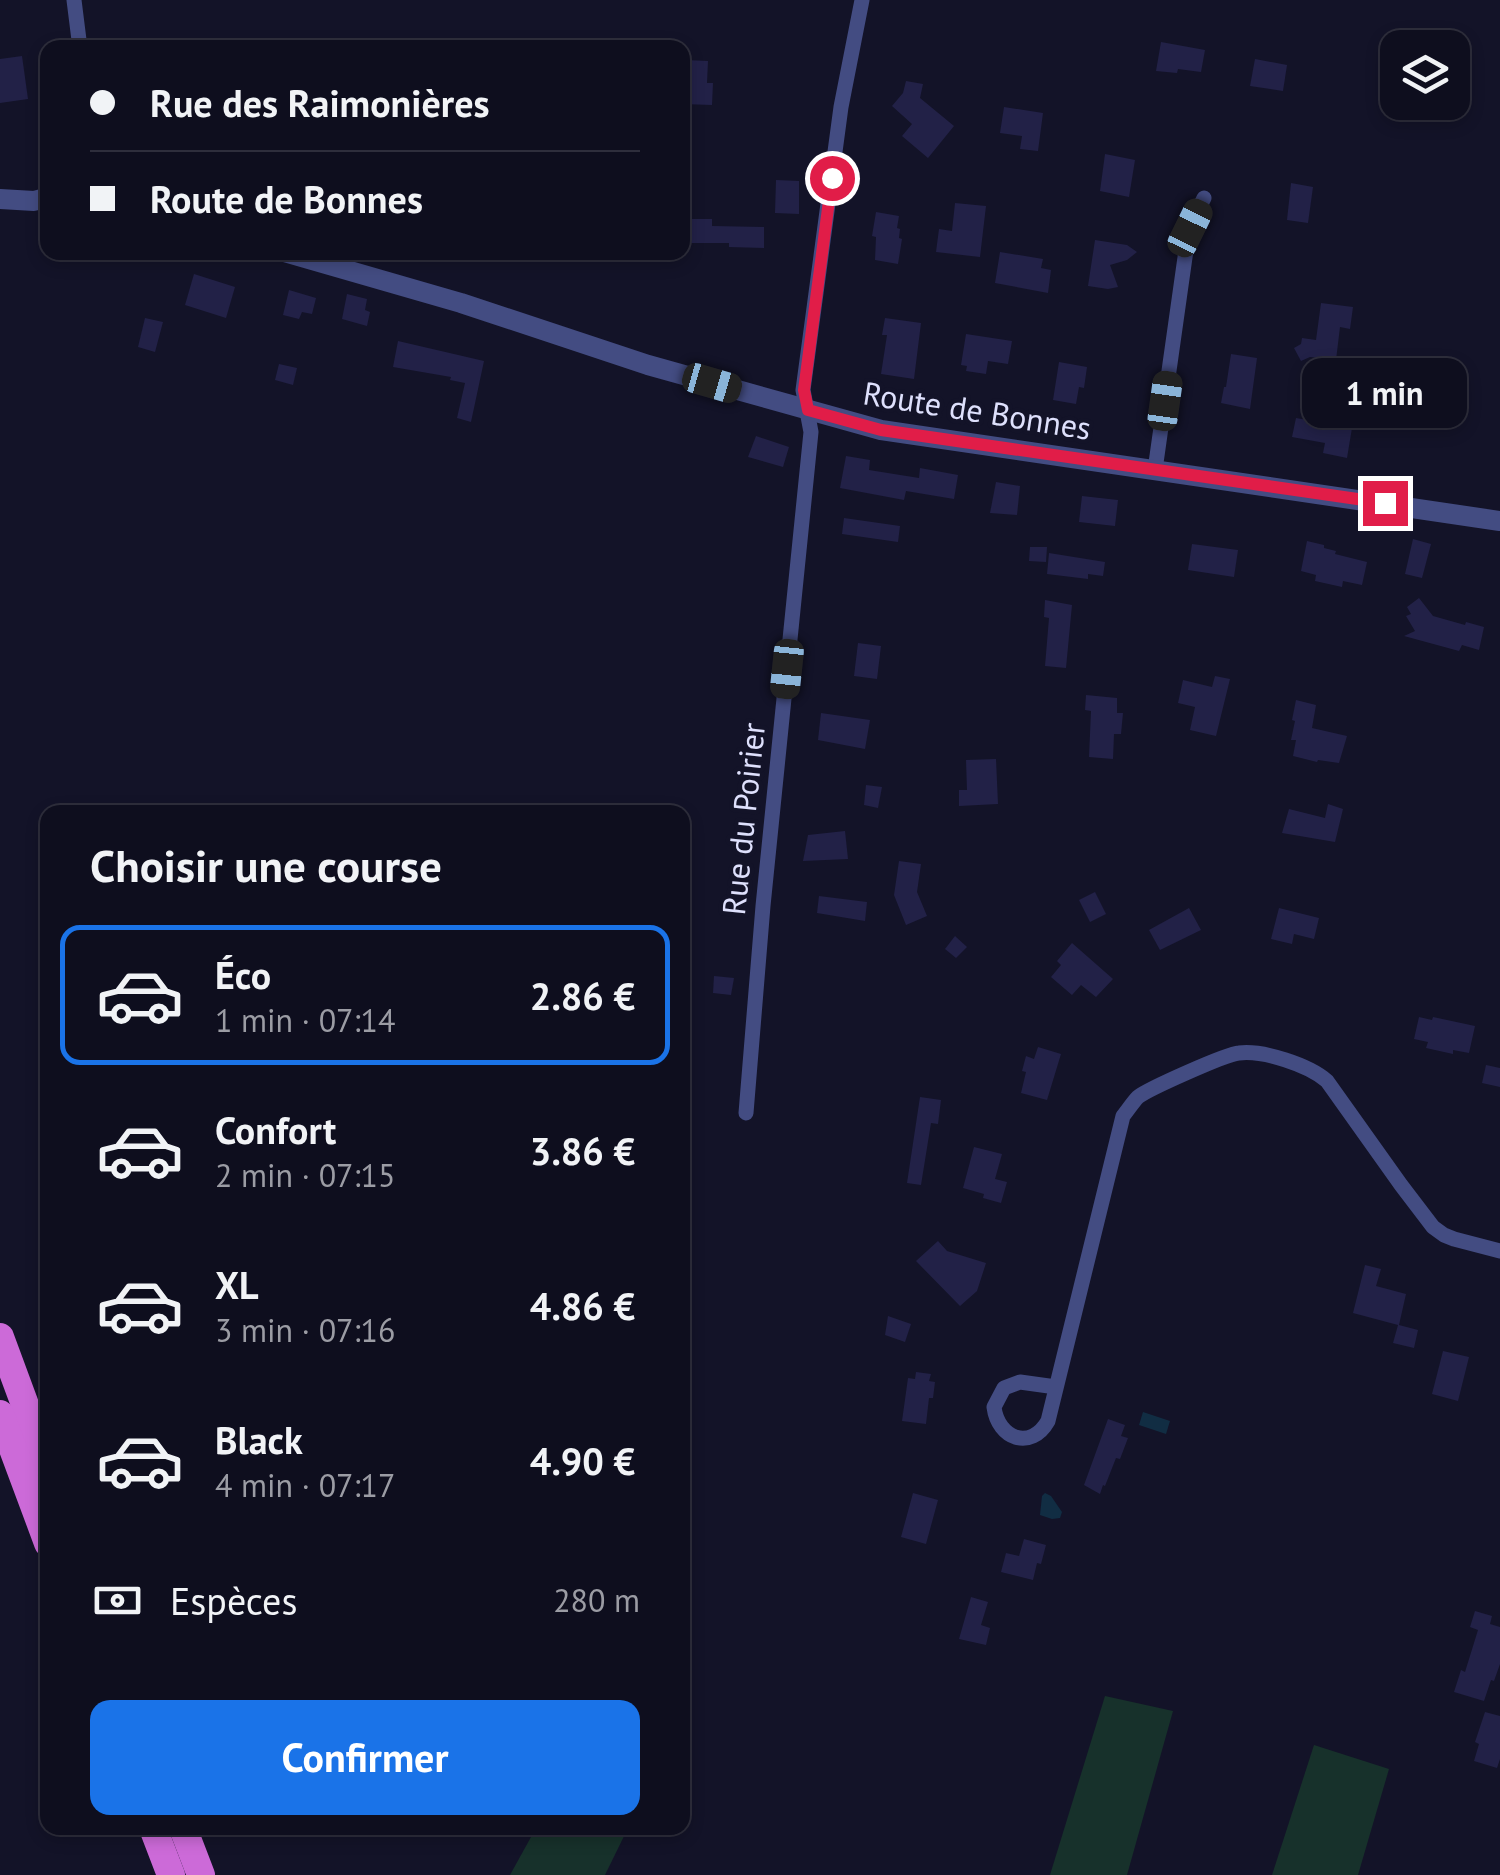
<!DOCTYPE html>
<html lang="fr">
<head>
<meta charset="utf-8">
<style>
  body { margin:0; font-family:"PT Sans",sans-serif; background:#171727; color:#f1f3f6; height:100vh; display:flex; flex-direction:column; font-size:38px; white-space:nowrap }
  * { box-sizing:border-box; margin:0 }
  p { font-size:32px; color:#9b9ca4 }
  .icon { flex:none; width:55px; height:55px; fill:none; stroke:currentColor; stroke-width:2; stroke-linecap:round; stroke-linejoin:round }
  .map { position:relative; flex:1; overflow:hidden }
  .panel { position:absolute; left:40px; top:805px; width:650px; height:1030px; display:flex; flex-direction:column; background:#0e0e1e; border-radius:20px; box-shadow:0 5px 15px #0003,0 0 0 2px #2e2e3c }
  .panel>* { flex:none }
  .guide { position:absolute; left:40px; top:40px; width:650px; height:220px; border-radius:20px; box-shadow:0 5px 15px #0003,0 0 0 2px #2e2e3c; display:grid; align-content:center; height:220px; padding:0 50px; background:#0e0e1e }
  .buttons { position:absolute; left:1380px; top:30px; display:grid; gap:20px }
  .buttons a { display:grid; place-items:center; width:90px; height:90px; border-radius:20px; background:#0e0e1e; box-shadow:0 5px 15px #0003,0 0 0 2px #2e2e3c; font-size:50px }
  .end { position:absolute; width:45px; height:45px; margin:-22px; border:12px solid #e11d48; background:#fff; box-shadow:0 0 0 5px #fff }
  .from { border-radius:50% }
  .bubble { position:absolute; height:70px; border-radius:20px; background:#0e0e1e; box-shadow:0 5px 15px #0003,0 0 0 2px #2e2e3c; font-size:32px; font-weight:700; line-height:70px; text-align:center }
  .car { position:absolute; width:30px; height:60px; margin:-30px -15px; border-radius:12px; box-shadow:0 0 8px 2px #0007; background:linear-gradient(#222 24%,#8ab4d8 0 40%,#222 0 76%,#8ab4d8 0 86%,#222 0) }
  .guide b { display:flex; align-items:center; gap:35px; height:95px; font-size:38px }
  .guide b+b { border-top:2px solid #2e2e3c }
  .guide i { width:25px; height:25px; background:#f1f3f6 }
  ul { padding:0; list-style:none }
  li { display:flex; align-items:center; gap:30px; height:140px; margin:0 20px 15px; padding:0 30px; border:5px solid transparent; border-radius:20px }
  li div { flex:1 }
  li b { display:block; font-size:38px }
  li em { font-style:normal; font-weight:700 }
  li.on { border-color:#1a73e8 }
  li>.icon { width:90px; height:90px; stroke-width:1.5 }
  h2 { padding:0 50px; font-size:45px; line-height:120px }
  .pay { display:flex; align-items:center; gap:25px; height:110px; padding:0 50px; font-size:38px }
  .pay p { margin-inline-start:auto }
  .primary-button { display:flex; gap:20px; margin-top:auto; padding:20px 50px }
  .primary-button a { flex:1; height:115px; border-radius:20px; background:#1a73e8; color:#fff; font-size:40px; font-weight:700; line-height:115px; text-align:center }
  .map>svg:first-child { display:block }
  .green { fill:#17312b }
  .water { fill:#112d43 }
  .building { fill:#222147 }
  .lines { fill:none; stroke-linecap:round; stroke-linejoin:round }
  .minor { stroke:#434c82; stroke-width:15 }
  .tertiary { stroke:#434c82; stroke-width:20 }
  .trunk { stroke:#cc6ad8; stroke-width:28 }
  .route { stroke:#e11d48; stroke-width:12 }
  .labels { text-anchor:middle; stroke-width:9; stroke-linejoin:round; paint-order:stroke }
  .street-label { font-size:32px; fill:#dee0fc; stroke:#131328 }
</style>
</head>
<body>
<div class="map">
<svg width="1500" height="1875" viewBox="0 0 1500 1875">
  <rect width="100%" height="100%" fill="#131328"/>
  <g class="green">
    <path d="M1105 1696 1173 1711 1127 1875H1050Z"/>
    <path d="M1314 1745 1389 1769 1358 1875H1272Z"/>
    <path d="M536 1828H628L605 1875H510Z"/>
  </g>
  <g class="water">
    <path d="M1143 1412 1170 1421 1166 1434 1139 1425Z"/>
    <path d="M1045 1493 1051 1496 1062 1512 1060 1518 1052 1519 1040 1515 1042 1496Z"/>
  </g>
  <g class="building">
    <path d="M1161 42 1205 50 1201 72 1178 69 1177 73 1156 71Z"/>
    <path d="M22 56 28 99 0 103V59Z"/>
    <path d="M1255 59 1287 65 1283 91 1250 86Z"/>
    <path d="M685 60 708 61 707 83H713L712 105 682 104Z"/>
    <path d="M906 81 923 84 920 98 954 126 928 158 902 136 912 124 892 106 903 93Z"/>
    <path d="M1004 107 1043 113 1038 151 1020 149 1022 136 1000 133Z"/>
    <path d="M1105 154 1135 160 1129 197 1100 191Z"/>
    <path d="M776 180 799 181V214L775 213Z"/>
    <path d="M1291 183 1313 187 1308 223 1287 220Z"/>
    <path d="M955 203 986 206 980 257 936 252 939 229 952 231Z"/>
    <path d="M876 212 899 216 897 228 900 229 899 238 902 239 898 264 875 260 876 237 872 236Z"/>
    <path d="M691 219H712V226L764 227V248L729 247V243H691Z"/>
    <path d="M1095 240 1127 245 1137 252 1127 260 1110 265 1118 287 1108 289 1088 286Z"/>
    <path d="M1000 252 1043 259 1041 268 1051 270 1048 293 995 283Z"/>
    <path d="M194 274 235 287 226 318 185 305Z"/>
    <path d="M289 290 316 298 312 314 302 312 299 319 283 315Z"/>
    <path d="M347 294 367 299 365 310 370 312 367 326 342 319Z"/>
    <path d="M1321 303 1353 307 1350 329 1340 327 1336 360 1310 357 1301 361 1294 348 1301 344 1302 338 1316 340Z"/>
    <path d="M145 318 163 322 155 352 138 347Z"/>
    <path d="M885 318 921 323 914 379 881 374 887 335H882Z"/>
    <path d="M966 334 1012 341 1008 364 988 361 986 374 966 371 967 366 961 365Z"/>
    <path d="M398 341 484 361 471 422 457 418 465 383 450 380 451 377 393 367Z"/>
    <path d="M1231 354 1257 358 1250 409 1221 403 1224 387H1226Z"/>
    <path d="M1059 362 1087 367 1084 388 1079 387 1076 404 1053 400Z"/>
    <path d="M279 364 297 368 293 385 275 380Z"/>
    <path d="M1296 418 1352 428 1347 458 1323 453 1325 443 1292 437Z"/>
    <path d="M756 436 789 447 783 467 748 457Z"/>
    <path d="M846 456 870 460 869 470 919 478 920 468 958 475 954 499 906 491 904 500 840 488Z"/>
    <path d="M996 482 1020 486 1017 515 990 513Z"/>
    <path d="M1082 496 1118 500 1115 526 1079 522Z"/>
    <path d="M844 518 900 526 898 542 842 534Z"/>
    <path d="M1413 539 1431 544 1422 578 1405 574Z"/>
    <path d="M1307 541 1324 545V548L1336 551 1335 554 1367 562 1362 585 1343 581 1342 587 1315 581 1316 575 1301 571Z"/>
    <path d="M1192 544 1238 550 1234 577 1188 570Z"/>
    <path d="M1030 547H1047L1046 562 1029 561Z"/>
    <path d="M1049 553 1105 562 1103 576 1088 574V579L1047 574Z"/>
    <path d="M1419 598 1433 616 1465 625 1466 622 1484 627 1479 650 1462 645 1459 651 1404 636 1415 631 1406 616 1411 614 1407 607Z"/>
    <path d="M1045 600 1072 605 1066 668 1045 666 1049 618 1044 617Z"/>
    <path d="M858 643 881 646 877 679 854 676Z"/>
    <path d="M1215 676 1230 679 1216 736 1190 730 1195 707 1178 703 1183 680 1212 687Z"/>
    <path d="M1086 695 1117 698V713H1123L1121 734H1114L1113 759 1089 757 1091 711 1085 710Z"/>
    <path d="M1296 700 1316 705 1312 728 1347 736 1339 763 1318 760 1317 762 1293 756 1296 740H1291L1295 721 1292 720Z"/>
    <path d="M821 713 870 720 865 749 818 740Z"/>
    <path d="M996 759 998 804 959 806V790H967L966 760Z"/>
    <path d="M866 785 882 787 878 808 864 805Z"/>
    <path d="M1328 804 1343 809 1335 842 1282 833 1289 809 1325 818Z"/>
    <path d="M845 831 848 859 803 861 808 835Z"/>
    <path d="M899 861 921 864 917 892 927 916 906 925 894 895Z"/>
    <path d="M1095 892 1106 914 1090 922 1079 900Z"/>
    <path d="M819 896 867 902 865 921 817 913Z"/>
    <path d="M1189 908 1201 930 1160 950 1149 930Z"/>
    <path d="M1279 908 1319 918 1314 939 1294 934 1292 944 1271 939Z"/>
    <path d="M955 936 967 947 956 958 945 949Z"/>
    <path d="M1072 943 1113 979 1096 997 1081 985 1072 995 1051 977 1061 965 1057 961Z"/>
    <path d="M714 976 734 978 731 995 713 993Z"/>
    <path d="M1419 1017 1432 1020 1433 1017 1475 1026 1469 1053 1453 1050V1054L1426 1048 1428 1042 1414 1039Z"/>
    <path d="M1038 1047 1061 1054 1047 1100 1021 1093 1026 1072 1022 1071 1026 1056 1034 1059Z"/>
    <path d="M1486 1065 1500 1068V1087L1482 1083Z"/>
    <path d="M920 1097 941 1100 938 1124 931 1123 921 1185 907 1183Z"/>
    <path d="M974 1147 1002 1154 995 1179 1007 1182 1001 1203 983 1198 984 1194 963 1188Z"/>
    <path d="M938 1241 947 1251 986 1263 977 1291 960 1306 916 1261Z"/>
    <path d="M1365 1265 1381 1269 1376 1286 1406 1294 1399 1325 1418 1330 1414 1348 1393 1343 1398 1325 1353 1313Z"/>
    <path d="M888 1316 911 1324 905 1342 885 1335Z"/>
    <path d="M1443 1351 1469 1357 1458 1401 1432 1394Z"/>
    <path d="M916 1372 931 1374 929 1381 935 1382 933 1398H929L926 1424 902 1421 908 1378 915 1379Z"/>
    <path d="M1108 1419 1125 1425 1121 1436 1128 1438 1120 1459 1116 1458 1105 1486 1103 1485 1100 1494 1084 1485Z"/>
    <path d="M913 1493 938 1500 926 1544 901 1537Z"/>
    <path d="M1024 1539 1046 1545 1041 1564 1037 1563 1033 1580 1001 1572 1006 1553 1019 1556Z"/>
    <path d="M971 1597 988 1602 981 1625 990 1628 986 1645 959 1639Z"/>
    <path d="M1475 1611 1492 1616 1490 1624 1500 1627V1664L1494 1681 1491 1680 1484 1701 1454 1692 1461 1670 1465 1672 1478 1630 1470 1627Z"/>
    <path d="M1485 1712 1500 1716V1759L1497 1768 1474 1761 1479 1744 1475 1742Z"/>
  </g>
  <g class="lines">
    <g class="minor">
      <path d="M74 0 80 48"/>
      <path d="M1155 470 1189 229 1204 198"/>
      <path d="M746 1113 763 906 811 432 803 390 841 107 862 0"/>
      <path d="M1056 1387 1020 1382 1004 1388 994 1407C998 1439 1031 1451 1048 1421L1123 1116C1128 1110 1133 1102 1138 1097 1148 1089 1226 1054 1239 1053 1263 1050 1309 1065 1327 1081L1401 1185 1433 1227 1444 1235 1454 1239 1500 1251"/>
    </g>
    <g class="tertiary">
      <path d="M0 199 34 201 48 197"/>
      <path d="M284 252 461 303 648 365 881 430 1500 521"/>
    </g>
    <g class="trunk">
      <path d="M0 1337 48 1467"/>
      <path d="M0 1414 48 1543"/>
      <path d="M153 1828 171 1875"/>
      <path d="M183 1828 201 1875"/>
    </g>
  </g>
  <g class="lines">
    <path class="route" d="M832 178 804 390 808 410 881 430 1385 503"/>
  </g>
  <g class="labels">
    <g class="street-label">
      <text transform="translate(977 411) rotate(9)" y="11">Route de Bonnes</text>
      <text transform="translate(744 819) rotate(-84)" y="11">Rue du Poirier</text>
    </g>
  </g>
</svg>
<div class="buttons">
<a><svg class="icon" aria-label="layers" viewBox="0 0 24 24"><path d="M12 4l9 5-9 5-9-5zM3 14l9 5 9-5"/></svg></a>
</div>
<i class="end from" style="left:832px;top:178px"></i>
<i class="end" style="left:1385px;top:503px"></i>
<div class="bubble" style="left:1302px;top:358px;width:165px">1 min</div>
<i class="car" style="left:1190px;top:228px;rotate:26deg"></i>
<i class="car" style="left:712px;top:383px;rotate:106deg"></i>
<i class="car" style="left:1165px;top:401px;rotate:8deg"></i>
<i class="car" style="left:787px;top:669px;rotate:186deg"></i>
<div class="guide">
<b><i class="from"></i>Rue des Raimonières</b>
<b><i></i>Route de Bonnes</b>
</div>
<section class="panel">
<h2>Choisir une course</h2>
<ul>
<li class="on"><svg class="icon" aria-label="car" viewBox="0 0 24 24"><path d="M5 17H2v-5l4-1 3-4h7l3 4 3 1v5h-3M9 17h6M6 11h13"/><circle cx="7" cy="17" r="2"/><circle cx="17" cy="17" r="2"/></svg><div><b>Éco</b><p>1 min · 07:14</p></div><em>2.86 €</em></li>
<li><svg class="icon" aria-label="car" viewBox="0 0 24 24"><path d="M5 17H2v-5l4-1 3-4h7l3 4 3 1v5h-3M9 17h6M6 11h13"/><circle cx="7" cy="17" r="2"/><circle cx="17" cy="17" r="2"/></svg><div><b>Confort</b><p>2 min · 07:15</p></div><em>3.86 €</em></li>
<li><svg class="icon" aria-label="car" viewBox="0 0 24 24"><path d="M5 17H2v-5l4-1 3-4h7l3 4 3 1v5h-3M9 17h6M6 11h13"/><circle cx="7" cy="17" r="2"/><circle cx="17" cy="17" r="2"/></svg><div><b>XL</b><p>3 min · 07:16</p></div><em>4.86 €</em></li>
<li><svg class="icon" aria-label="car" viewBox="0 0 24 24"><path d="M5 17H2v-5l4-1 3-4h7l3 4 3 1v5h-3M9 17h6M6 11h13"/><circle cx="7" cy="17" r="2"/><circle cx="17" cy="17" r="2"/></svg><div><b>Black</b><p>4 min · 07:17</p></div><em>4.90 €</em></li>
</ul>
<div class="pay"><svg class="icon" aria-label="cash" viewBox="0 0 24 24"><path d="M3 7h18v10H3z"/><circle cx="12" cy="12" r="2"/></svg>Espèces<p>280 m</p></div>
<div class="primary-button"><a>Confirmer</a></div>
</section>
</div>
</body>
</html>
